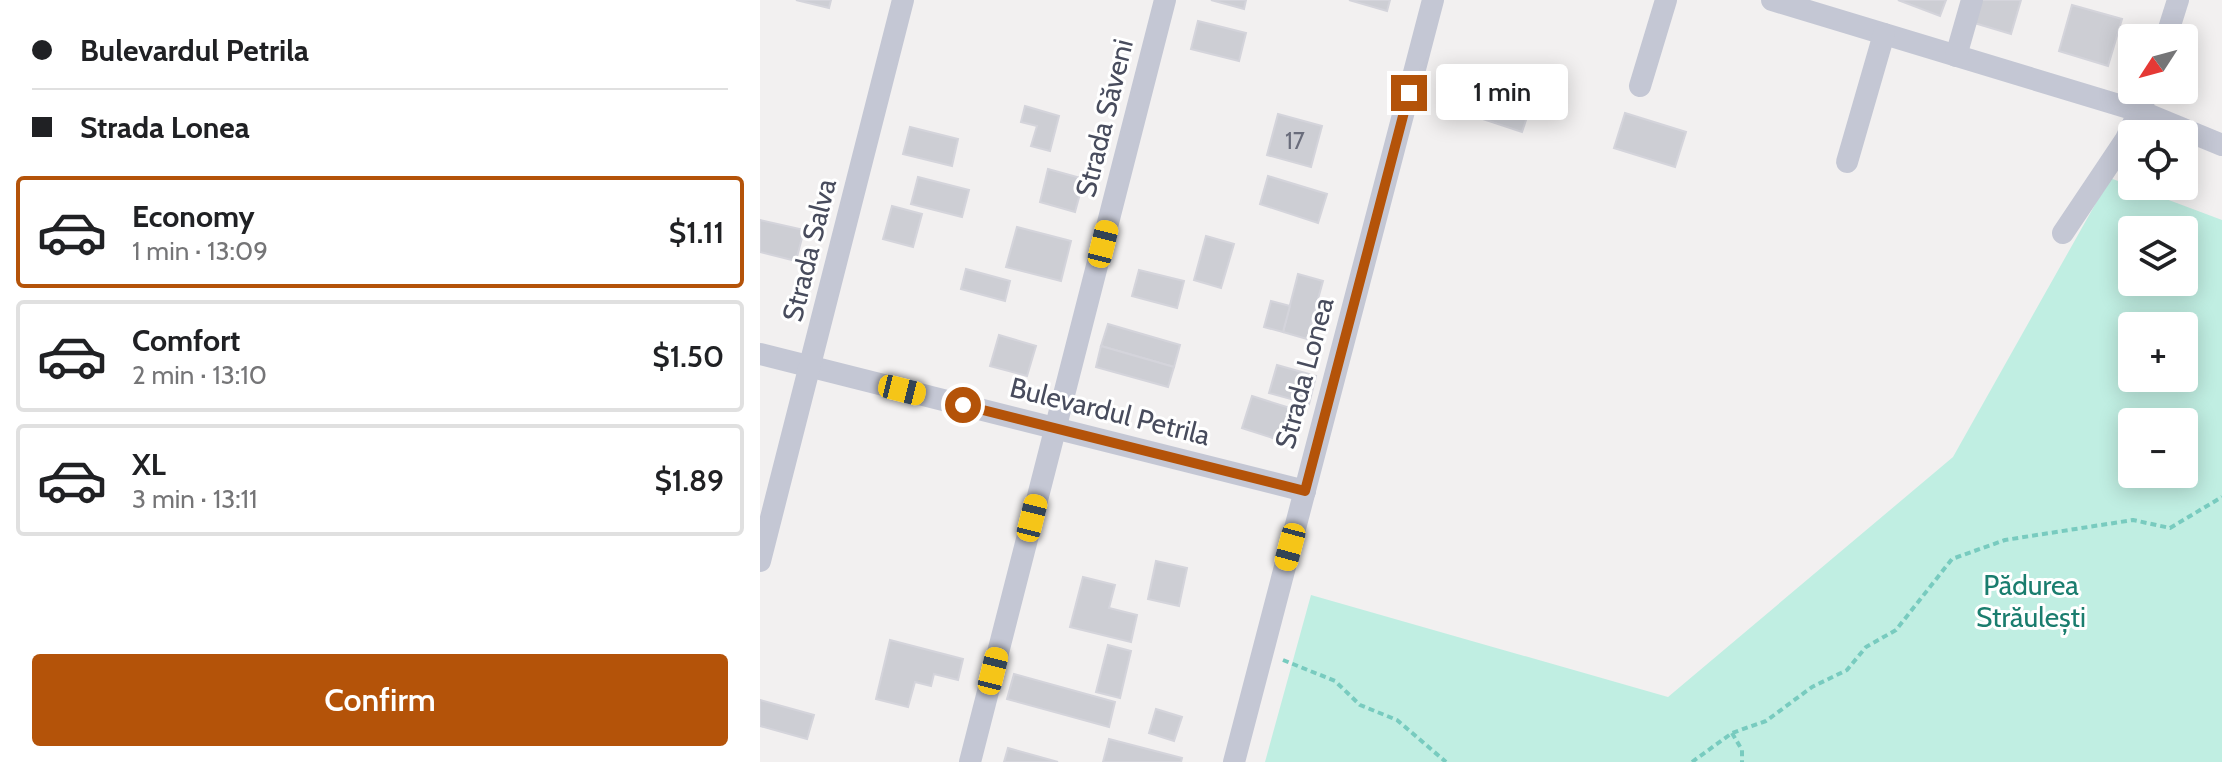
<!DOCTYPE html>
<html lang="en">
<head>
<meta charset="utf-8">
<style>
  body { margin:0; font-family:Cabin,sans-serif; background:#f6f6f6; color:#202124; height:100vh; display:flex; flex-direction:column; font-size:30px; white-space:nowrap }
  * { box-sizing:border-box; margin:0 }
  p { font-size:26px; color:#757577 }
  .icon { flex:none; width:44px; height:44px; fill:none; stroke:currentColor; stroke-width:2; stroke-linecap:round; stroke-linejoin:round }
  .map { position:relative; flex:1; overflow:hidden }
  .side { display:flex; flex-direction:column; background:#fff; width:760px }
  .side>* { flex:none }
  .banner { display:grid; align-content:center; height:176px; padding:0 32px; background:#fff }
  .needle { width:52px; rotate:234deg }
  .fabs { position:absolute; left:1358px; top:24px; display:grid; gap:16px }
  .fabs a { display:grid; place-items:center; width:80px; height:80px; border-radius:8px; background:#fff; box-shadow:0 4px 20px #0003; font-size:40px }
  .end { position:absolute; width:36px; height:36px; margin:-18px; border:10px solid #b45309; background:#fff; box-shadow:0 0 0 4px #fff }
  .from { border-radius:50% }
  .bubble { position:absolute; height:56px; border-radius:8px; background:#fff; box-shadow:0 4px 20px #0003; font-size:26px; font-weight:600; line-height:56px; text-align:center }
  .car { position:absolute; width:24px; height:48px; margin:-24px -12px; border-radius:10px; box-shadow:0 0 6px 2px #0007; background:linear-gradient(#f5c518 24%,#345 0 40%,#f5c518 0 76%,#345 0 86%,#f5c518 0) }
  .banner b { display:flex; align-items:center; gap:28px; height:76px; font-size:30px }
  .banner b+b { border-top:2px solid #e0e0e0 }
  .banner i { width:20px; height:20px; background:#202124 }
  ul { padding:0; list-style:none }
  li { display:flex; align-items:center; gap:24px; height:112px; margin:0 16px 12px; padding:0 16px; border:4px solid #e0e0e0; border-radius:8px }
  li div { flex:1 }
  li b { display:block; font-size:30px }
  li em { font-style:normal; font-weight:600 }
  li.current { border-color:#b45309 }
  li>.icon { width:72px; height:72px; stroke-width:1.5 }
  .button { display:flex; gap:16px; margin-top:auto; padding:16px 32px }
  .button a { flex:1; height:92px; border-radius:8px; background:#b45309; color:#fff; font-size:32px; font-weight:600; line-height:92px; text-align:center }
  main { display:flex; flex:1; min-height:0 }
  .map>svg:first-child { display:block }
  .green { fill:#c0eee2; fill-rule:evenodd }
  .building { fill:#cdced4; stroke:#d4d4db; stroke-width:2 }
  .lines { fill:none; stroke-linecap:round; stroke-linejoin:round }
  .path { stroke:#78cbbf; stroke-width:4; stroke-dasharray:6 4; stroke-linecap:butt }
  .street { stroke:#c4c7d4; stroke-width:22 }
  .route { stroke:#b45309; stroke-width:10 }
  .labels { text-anchor:middle; stroke-width:6; stroke-linejoin:round; paint-order:stroke }
  .number-label { font-size:24px; fill:#696c7b }
  .street-label { font-size:28px; fill:#484c5d; stroke:#fff }
  .park-label { font-size:28px; fill:#1a7d6e; stroke:#fff }
</style>
</head>
<body>
<main>
<section class="side">
<div class="banner">
<b><i class="from"></i>Bulevardul Petrila</b>
<b><i></i>Strada Lonea</b>
</div>
<ul>
<li class="current"><svg class="icon" aria-label="car" viewBox="0 0 24 24"><path d="M5 17H2v-5l4-1 3-4h7l3 4 3 1v5h-3M9 17h6M6 11h13"/><circle cx="7" cy="17" r="2"/><circle cx="17" cy="17" r="2"/></svg><div><b>Economy</b><p>1 min · 13:09</p></div><em>$1.11</em></li>
<li><svg class="icon" aria-label="car" viewBox="0 0 24 24"><path d="M5 17H2v-5l4-1 3-4h7l3 4 3 1v5h-3M9 17h6M6 11h13"/><circle cx="7" cy="17" r="2"/><circle cx="17" cy="17" r="2"/></svg><div><b>Comfort</b><p>2 min · 13:10</p></div><em>$1.50</em></li>
<li><svg class="icon" aria-label="car" viewBox="0 0 24 24"><path d="M5 17H2v-5l4-1 3-4h7l3 4 3 1v5h-3M9 17h6M6 11h13"/><circle cx="7" cy="17" r="2"/><circle cx="17" cy="17" r="2"/></svg><div><b>XL</b><p>3 min · 13:11</p></div><em>$1.89</em></li>
</ul>
<div class="button"><a>Confirm</a></div>
</section>
<div class="map">
<svg width="1462" height="762" viewBox="0 0 1462 762">
  <rect width="100%" height="100%" fill="#f2f0f0"/>
  <path class="green" d="M1350 178 1462 220V762H505L551 595 908 697 1193 457ZM1372 230H1424V282H1372ZM1372 326H1424V378H1372ZM1372 422H1424V474H1372Z"/>
  <g class="building">
    <path d="M36 0H71L69 8Z"/>
    <path d="M451 0H486L484 9Z"/>
    <path d="M589 0H630L627 11Z"/>
    <path d="M1138 0H1186L1180 16Z"/>
    <path d="M1217 0H1261L1251 34 1211 22Z"/>
    <path d="M1312 5 1362 19 1348 66 1299 51Z"/>
    <path d="M438 21 486 33 479 61 431 49Z"/>
    <path d="M711 83 772 102 762 132 702 112Z"/>
    <path d="M265 106 299 116 290 151 271 146 277 126 261 122Z"/>
    <path d="M865 113 926 132 915 167 854 148Z"/>
    <path d="M518 114 562 126 551 167 507 155Z"/>
    <path d="M150 127 198 139 192 166 143 154Z"/>
    <path d="M288 169 324 179 315 212 280 202Z"/>
    <path d="M508 176 567 194 558 223 500 204Z"/>
    <path d="M158 177 209 190 202 217 151 204Z"/>
    <path d="M132 206 162 214 153 247 123 239Z"/>
    <path d="M0 220 44 230 36 261 0 252Z"/>
    <path d="M257 227 311 241 301 281 246 267Z"/>
    <path d="M446 236 474 244 461 288 434 280Z"/>
    <path d="M206 269 250 281 245 301 201 289Z"/>
    <path d="M379 270 424 281 417 308 372 296Z"/>
    <path d="M538 274 563 281 547 339 523 332Z"/>
    <path d="M511 301 530 306 523 332 504 327Z"/>
    <path d="M348 324 420 345 414 367 341 346Z"/>
    <path d="M239 335 276 346 267 376 230 366Z"/>
    <path d="M341 346 414 367 408 387 336 367Z"/>
    <path d="M517 365 556 376 549 404 509 393Z"/>
    <path d="M492 396 533 409 527 426 533 428 528 443 482 428Z"/>
    <path d="M396 561 427 568 419 606 388 599Z"/>
    <path d="M323 577 355 585 349 608 377 615 371 642 310 627Z"/>
    <path d="M130 640 203 659 198 680 174 674 171 686 155 682 148 707 116 699Z"/>
    <path d="M348 645 371 651 360 698 336 692Z"/>
    <path d="M254 674 355 702 349 727 247 699Z"/>
    <path d="M0 700 54 715 47 739 0 726Z"/>
    <path d="M396 709 422 717 414 741 389 733Z"/>
    <path d="M349 739 422 758 421 762H343Z"/>
    <path d="M248 748 298 762H244Z"/>
  </g>
  <g class="lines">
    <g class="path">
      <path d="M523 660 575 681 600 705 637 720 686 762"/>
      <path d="M972 733 982 750V762"/>
      <path d="M932 762 972 733 1006 721 1052 687 1087 670 1106 647 1136 630 1192 559 1245 540 1373 520 1410 528 1462 497"/>
    </g>
    <g class="street">
      <path d="M1012 0 1382 112 1462 145"/>
      <path d="M1406 38 1418 0"/>
      <path d="M1196 56 1212 0"/>
      <path d="M880 86 906 0"/>
      <path d="M1087 162 1124 34"/>
      <path d="M1303 233 1366 139 1389 90"/>
      <path d="M0 354 545 491"/>
      <path d="M0 561 143 0"/>
      <path d="M210 762 405 0"/>
      <path d="M474 762 673 0"/>
    </g>
  </g>
  <g class="lines">
    <path class="route" d="M203 405 545 491 649 93"/>
  </g>
  <g class="labels">
    <g class="number-label">
      <text x="535" y="149">17</text>
    </g>
    <g class="street-label">
      <text transform="translate(344 118) rotate(-76)" y="10">Strada Săveni</text>
      <text transform="translate(49 250) rotate(-76)" y="10">Strada Salva</text>
      <text transform="translate(544 373) rotate(-75)" y="10">Strada Lonea</text>
      <text transform="translate(350 411) rotate(14)" y="10">Bulevardul Petrila</text>
    </g>
    <g class="park-label">
      <text x="1271" y="595">Pădurea<tspan x="1271" dy="32">Străulești</tspan></text>
    </g>
  </g>
</svg>
<div class="fabs">
<a><svg class="needle" viewBox="-14 -14 28 28"><path d="M0-13l5 13h-10z" fill="#e53935"/><path d="M0 13l5-13h-10z" fill="#757577"/></svg></a>
<a><svg class="icon" aria-label="locate" viewBox="0 0 24 24"><circle cx="12" cy="12" r="6"/><path d="M12 2v4M12 18v4M2 12h4M18 12h4"/></svg></a>
<a><svg class="icon" aria-label="layers" viewBox="0 0 24 24"><path d="M12 4l9 5-9 5-9-5zM3 14l9 5 9-5"/></svg></a>
<a>+</a>
<a>−</a>
</div>
<i class="end from" style="left:203px;top:405px"></i>
<i class="end" style="left:649px;top:93px"></i>
<div class="bubble" style="left:676px;top:64px;width:132px">1 min</div>
<i class="car" style="left:343px;top:244px;rotate:14deg"></i>
<i class="car" style="left:142px;top:390px;rotate:104deg"></i>
<i class="car" style="left:272px;top:518px;rotate:14deg"></i>
<i class="car" style="left:530px;top:547px;rotate:195deg"></i>
<i class="car" style="left:233px;top:671px;rotate:14deg"></i>
</div>
</main>
</body>
</html>
